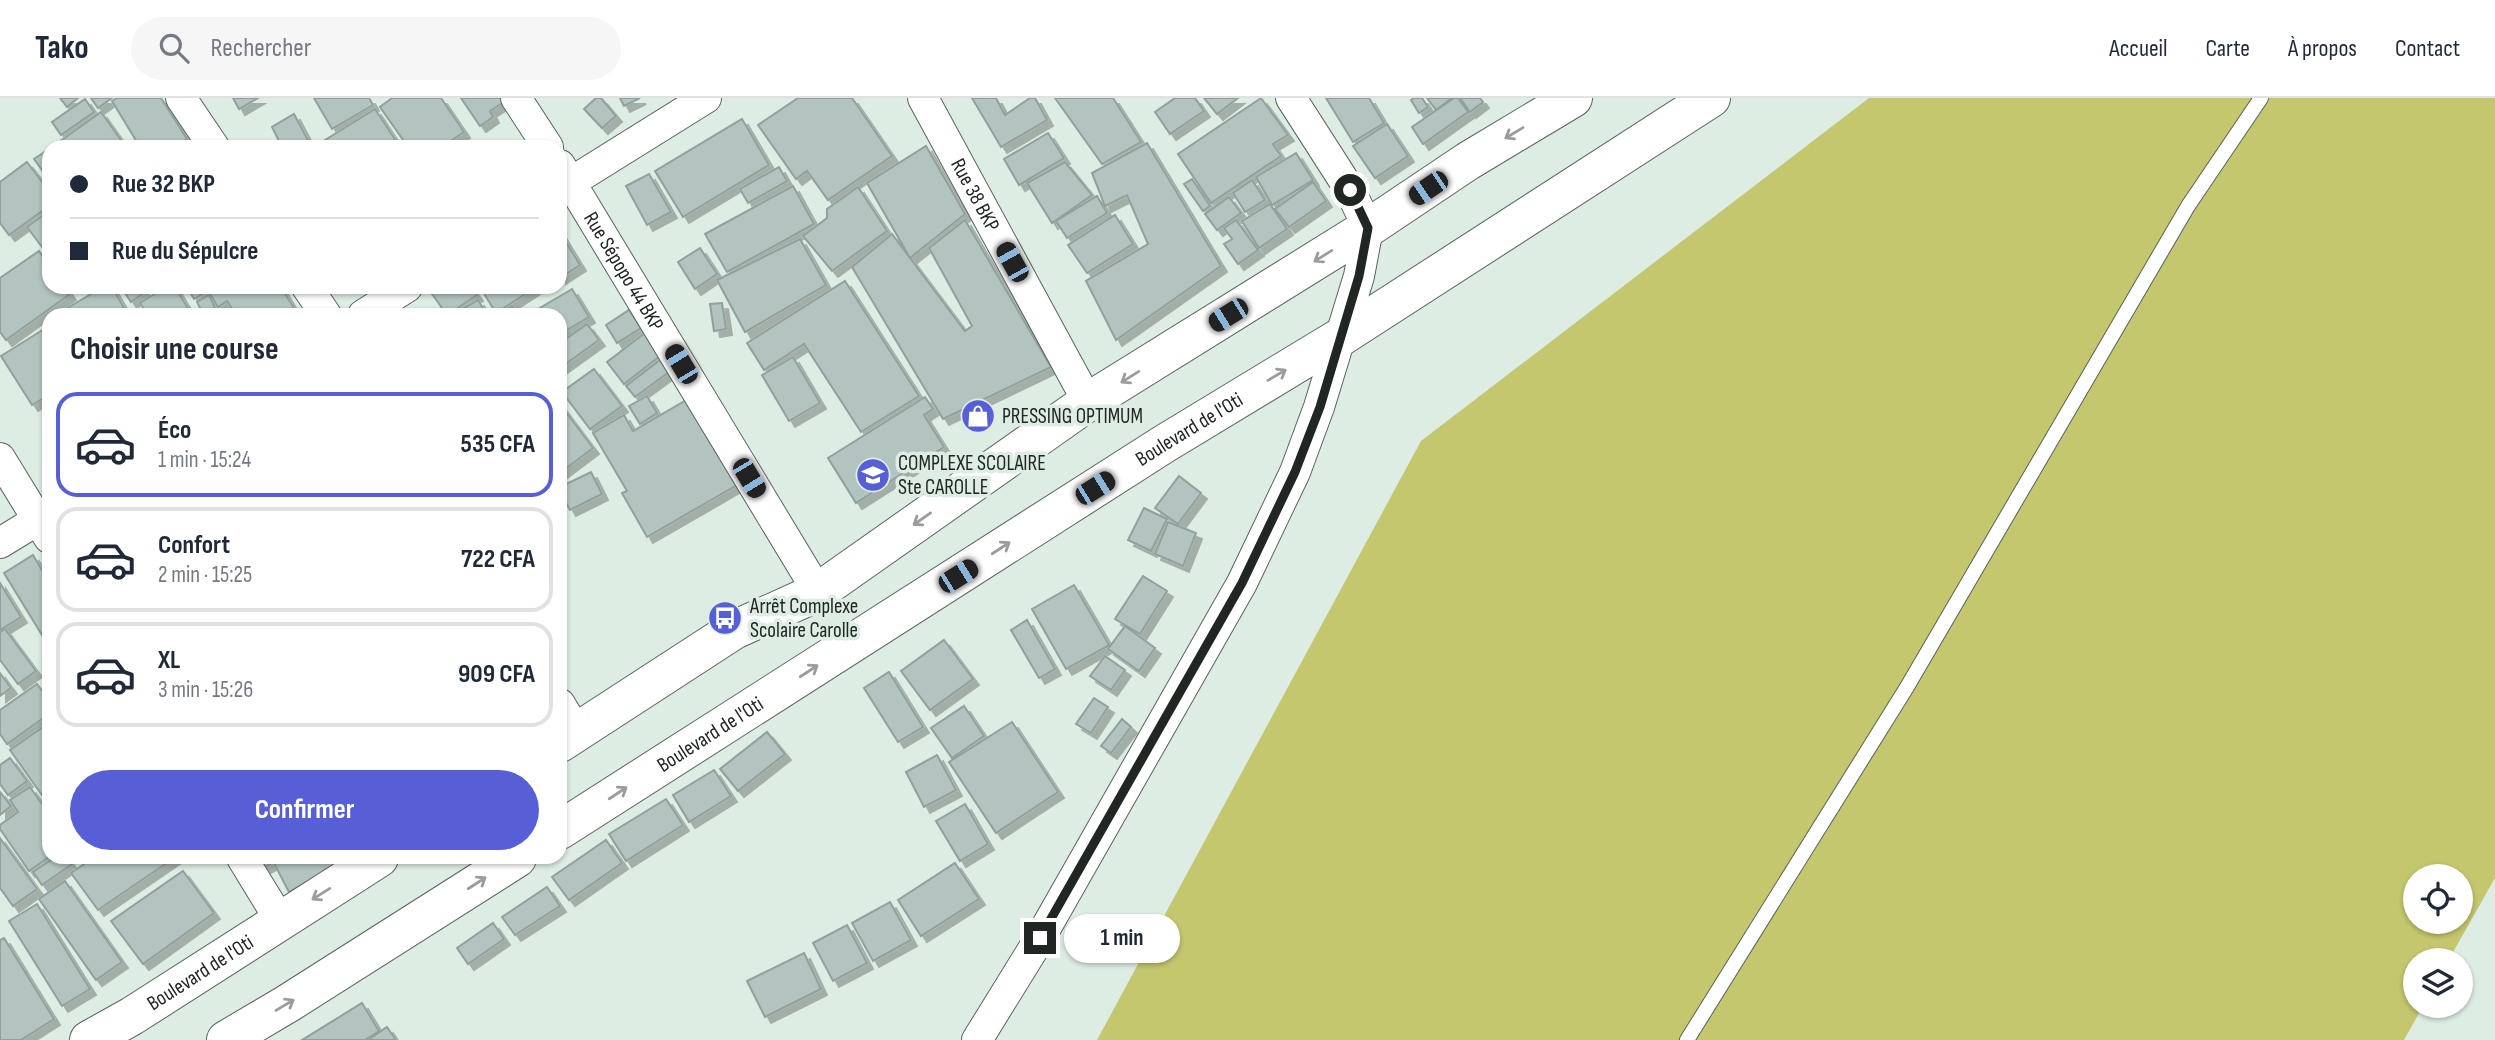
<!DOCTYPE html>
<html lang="fr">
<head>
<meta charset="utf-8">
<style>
  body { margin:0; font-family:"Sofia Sans Condensed",sans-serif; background:#f6f6f7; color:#1f2937; height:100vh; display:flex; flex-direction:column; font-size:26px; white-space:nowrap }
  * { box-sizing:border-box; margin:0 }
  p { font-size:23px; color:#747a83 }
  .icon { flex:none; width:38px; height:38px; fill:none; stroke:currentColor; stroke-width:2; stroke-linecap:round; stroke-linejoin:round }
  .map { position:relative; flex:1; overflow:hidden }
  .details { position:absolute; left:42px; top:210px; width:525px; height:556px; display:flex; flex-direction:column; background:#fff; border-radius:21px; box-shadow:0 2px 5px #0004 }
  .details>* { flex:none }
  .top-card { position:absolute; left:42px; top:42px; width:525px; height:154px; border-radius:21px; box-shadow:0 2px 5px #0004; display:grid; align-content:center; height:154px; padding:0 28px; background:#fff }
  .tools { position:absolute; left:2403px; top:766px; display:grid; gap:14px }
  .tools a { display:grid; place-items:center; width:70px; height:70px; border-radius:50%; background:#fff; box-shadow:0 2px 5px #0004; font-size:35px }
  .end { position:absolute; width:32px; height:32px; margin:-16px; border:9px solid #202622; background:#fff; box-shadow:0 0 0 4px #fff }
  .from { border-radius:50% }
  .bubble { position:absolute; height:49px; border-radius:24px; background:#fff; box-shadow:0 2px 5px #0004; font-size:23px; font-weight:700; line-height:49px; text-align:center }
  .car { position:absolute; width:21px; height:42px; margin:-21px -10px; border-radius:9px; box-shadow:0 0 5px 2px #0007; background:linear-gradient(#222 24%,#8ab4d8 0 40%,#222 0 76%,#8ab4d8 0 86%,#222 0) }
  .top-card b { display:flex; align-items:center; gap:24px; height:66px; font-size:26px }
  .top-card b+b { border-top:2px solid #e0e1e3 }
  .top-card i { width:18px; height:18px; background:#1f2937 }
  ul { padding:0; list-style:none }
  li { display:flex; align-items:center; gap:21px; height:105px; margin:0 14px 10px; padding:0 14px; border:4px solid #e0e1e3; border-radius:21px }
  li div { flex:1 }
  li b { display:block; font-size:26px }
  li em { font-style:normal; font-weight:700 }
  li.active { border-color:#565fd6 }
  li>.icon { width:63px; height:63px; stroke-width:1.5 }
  h2 { padding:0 28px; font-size:32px; line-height:84px }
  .cta { display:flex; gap:14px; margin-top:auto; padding:14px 28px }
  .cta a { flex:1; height:80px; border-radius:42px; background:#565fd6; color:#fff; font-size:28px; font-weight:700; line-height:80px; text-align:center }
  header { display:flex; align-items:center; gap:42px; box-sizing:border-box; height:98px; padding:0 35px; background:#fff; border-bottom:2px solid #e0e1e3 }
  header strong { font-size:33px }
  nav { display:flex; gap:38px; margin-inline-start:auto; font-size:24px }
  .search { width:490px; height:63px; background:#f6f6f7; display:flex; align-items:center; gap:18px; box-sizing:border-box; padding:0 24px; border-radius:38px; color:#747a83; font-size:26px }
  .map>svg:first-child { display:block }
  .grass { fill:#c4c76d; fill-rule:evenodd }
  .building { fill:#b2c3c0; stroke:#90a19d; stroke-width:2; filter:url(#shadow) }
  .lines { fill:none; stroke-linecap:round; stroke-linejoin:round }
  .lane-casing { stroke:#57645c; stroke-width:16 }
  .street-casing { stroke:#57645c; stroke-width:32 }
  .secondary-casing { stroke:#57645c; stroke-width:40 }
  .lane { stroke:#fff; stroke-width:14 }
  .street { stroke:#fff; stroke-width:30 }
  .secondary { stroke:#fff; stroke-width:38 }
  .oneway { stroke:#9b9d9c }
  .route { stroke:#202622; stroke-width:9 }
  .labels { text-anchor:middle; stroke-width:7; stroke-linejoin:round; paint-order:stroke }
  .street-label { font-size:21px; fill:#202622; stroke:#deede3 }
  .poi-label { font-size:21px; fill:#202622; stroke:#deede3; text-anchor:start }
</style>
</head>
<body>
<header>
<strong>Tako</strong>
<div class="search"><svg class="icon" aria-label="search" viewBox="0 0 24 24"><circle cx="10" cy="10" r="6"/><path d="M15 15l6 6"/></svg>Rechercher</div>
<nav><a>Accueil</a><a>Carte</a><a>À propos</a><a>Contact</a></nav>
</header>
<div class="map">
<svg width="2495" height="942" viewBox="0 0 2495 942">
  <defs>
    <filter id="shadow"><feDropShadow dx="6" dy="6" stdDeviation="0" flood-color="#0004"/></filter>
  </defs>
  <rect width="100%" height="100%" fill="#deede3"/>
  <path class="grass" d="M1869 0H2495V780L2448 863H2415V908H2423L2404 942H1097L1421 343ZM2415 779H2460V824H2415Z"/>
  <g class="building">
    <path d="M60 0H78L67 9Z"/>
    <path d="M91 0H112L98 10Z"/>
    <path d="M117 0H161L187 41 173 49H140L112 3Z"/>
    <path d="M233 0H258L239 11Z"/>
    <path d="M314 0H369L373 7 332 31Z"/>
    <path d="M392 0H441L464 34 442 49H408L380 9Z"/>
    <path d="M461 0H505L507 2 490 13 493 19 480 28Z"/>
    <path d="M596 0H601L616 18 602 30 584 11Z"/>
    <path d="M620 0H640L624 8Z"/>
    <path d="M798 0H852L892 58 828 102 807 73 796 81 758 27Z"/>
    <path d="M972 0H996L1005 17 1030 0H1035L1047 22 1001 49Z"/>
    <path d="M1055 0H1113L1141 44 1102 66Z"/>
    <path d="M1175 0H1195L1204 13 1170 36 1155 14Z"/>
    <path d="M1204 0H1238L1217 16Z"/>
    <path d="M1261 0 1288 37 1273 46 1281 58 1211 105 1178 56Z"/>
    <path d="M1326 0H1369L1384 25 1353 44Z"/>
    <path d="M1414 0H1422L1428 9 1419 15 1411 2Z"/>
    <path d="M1427 0H1452L1436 12Z"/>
    <path d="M1454 0H1458L1468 14 1423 46 1412 29Z"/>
    <path d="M1460 0H1480L1483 4 1470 14Z"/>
    <path d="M85 1 94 14 61 37 52 24Z"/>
    <path d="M375 11 400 49H330L325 42Z"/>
    <path d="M101 14 126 49H52Z"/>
    <path d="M294 16 310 46 304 49H282L272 29Z"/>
    <path d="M742 21 769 67 683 119 655 73Z"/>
    <path d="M1387 26 1408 58 1375 80 1353 48Z"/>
    <path d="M1048 35 1064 60 1019 87 1004 61Z"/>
    <path d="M1147 45 1221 168 1116 242 1086 183 1148 146 1127 97 1105 108 1092 75Z"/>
    <path d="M926 48 965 116 910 160 867 85Z"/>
    <path d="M49 51V82L34 61Z"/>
    <path d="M1296 55 1313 82 1272 107 1256 79Z"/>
    <path d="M27 64 49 93V108L9 137 0 125V84Z"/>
    <path d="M1065 64 1092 97 1052 125 1027 85Z"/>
    <path d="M779 69 787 83 748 105 740 91Z"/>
    <path d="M649 76 671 114 647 127 626 88Z"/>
    <path d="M1192 81 1210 108 1203 113 1184 86Z"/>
    <path d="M1252 82 1265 102 1245 114 1233 95Z"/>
    <path d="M1313 84 1326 103 1289 129 1275 111Z"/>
    <path d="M793 88 814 126 727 174 705 136Z"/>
    <path d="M858 89 887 133 832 173 803 138 827 120V111Z"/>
    <path d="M1097 98 1107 115 1067 140 1056 123Z"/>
    <path d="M1229 99 1241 115 1217 132 1205 116Z"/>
    <path d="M1270 106 1287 131 1259 150 1242 123Z"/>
    <path d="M49 113V151L46 147 42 149 27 129Z"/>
    <path d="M1115 117 1133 146 1087 175 1068 147Z"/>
    <path d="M965 122 1051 269 943 321 852 169 892 136 965 233 972 228 929 150Z"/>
    <path d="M1236 122 1258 152 1238 166 1224 146 1232 141 1224 130Z"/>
    <path d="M560 134 580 167 560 180Z"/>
    <path d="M800 141 826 187 745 234 717 182Z"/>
    <path d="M700 150 717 176 695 191 678 164Z"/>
    <path d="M39 153 49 167V189H65L70 196 6 242 0 234V180Z"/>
    <path d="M845 183 919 298 861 334 804 246 764 272 747 245Z"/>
    <path d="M103 189H112L128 217H67L64 212Z"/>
    <path d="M121 189H142L145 194 131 204Z"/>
    <path d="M166 189H175L192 217H148L140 205Z"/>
    <path d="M192 189H201L204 195 194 201 188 191Z"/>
    <path d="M206 189H281L298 217H236L227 203 218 209Z"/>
    <path d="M437 189H471L477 197 447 217 430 193Z"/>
    <path d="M480 189H536L496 215Z"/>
    <path d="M572 191 589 219 560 236V217H528Z"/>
    <path d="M209 197 215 210 203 216 197 204Z"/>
    <path d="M478 202 487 217H458L456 215Z"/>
    <path d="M722 205 726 231 714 233 710 206Z"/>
    <path d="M512 208 518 217H499Z"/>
    <path d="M222 210 227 217H212Z"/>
    <path d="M629 212 641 230 617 245 606 227Z"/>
    <path d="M587 226 599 242 560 270V245Z"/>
    <path d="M49 228V297L32 307 1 258Z"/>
    <path d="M650 231 660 258 624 286 607 264Z"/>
    <path d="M793 259 820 305 789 323 762 277Z"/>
    <path d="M660 262 669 274 635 299 626 288Z"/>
    <path d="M594 271 622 308 590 331 562 294Z"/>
    <path d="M647 298 657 315 640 326 629 308Z"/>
    <path d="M693 298 744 383 647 439 622 395 627 393 593 335 624 317 633 333Z"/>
    <path d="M925 299 933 311 924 317 944 349 856 405 828 360Z"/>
    <path d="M560 306 593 350 560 375Z"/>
    <path d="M591 374 602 396 570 412 560 394V389Z"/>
    <path d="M1179 378 1201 395 1178 426 1155 410Z"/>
    <path d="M1144 410 1167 421 1151 453 1128 442Z"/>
    <path d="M1168 424 1196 435 1183 468 1155 456Z"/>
    <path d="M33 457 49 484V532L42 537 4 475Z"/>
    <path d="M1143 478 1167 493 1140 536 1115 521Z"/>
    <path d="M0 485 21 519 0 532Z"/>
    <path d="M1074 487 1109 547 1066 571 1032 511Z"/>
    <path d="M1027 522 1055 571 1039 580 1011 532Z"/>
    <path d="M1125 528 1155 550 1139 573 1108 551Z"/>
    <path d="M5 531 36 573 18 586 0 562V534Z"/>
    <path d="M944 542 973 581 930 612 901 573Z"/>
    <path d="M1105 558 1125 572 1111 592 1090 578Z"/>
    <path d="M889 574 923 629 898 644 864 590Z"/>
    <path d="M0 575 11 590 0 598Z"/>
    <path d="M37 586 49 602V616L7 646 0 636V612Z"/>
    <path d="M1094 600 1108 609 1091 635 1076 626Z"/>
    <path d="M964 608 984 638 952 660 931 630Z"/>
    <path d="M1122 621 1131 629 1111 655 1101 648Z"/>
    <path d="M1012 624 1058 694 996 735 949 664Z"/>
    <path d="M49 625V707L10 652Z"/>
    <path d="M767 634 785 656 738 693 720 671Z"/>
    <path d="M937 657 956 692 924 709 906 674Z"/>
    <path d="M10 660 27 683 8 697 0 686V667Z"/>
    <path d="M714 672 731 698 689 724 673 697Z"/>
    <path d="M30 689 49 716V759L29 773 0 731V727L18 714 10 702Z"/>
    <path d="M0 694 11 708 0 717Z"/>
    <path d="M666 701 683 727 626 763 609 736Z"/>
    <path d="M965 706 988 746 960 763 936 723Z"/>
    <path d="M0 740 37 791 13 808 0 790Z"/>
    <path d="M606 742 622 765 569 802 552 779Z"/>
    <path d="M54 760H67L72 766 42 787 33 774Z"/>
    <path d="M93 760H174L98 812 71 775Z"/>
    <path d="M259 760H281L265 769Z"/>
    <path d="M282 760H348L289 794 274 765Z"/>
    <path d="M955 765 979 801 921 838 898 802Z"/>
    <path d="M183 773 214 815 143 866 111 823Z"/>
    <path d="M65 783 122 864 96 882 39 801Z"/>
    <path d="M547 789 560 808 515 837 502 819Z"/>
    <path d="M890 804 911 842 873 863 852 825Z"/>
    <path d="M37 806 90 891 62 908 9 823Z"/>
    <path d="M493 825 504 841 468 866 457 850Z"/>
    <path d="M847 827 867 865 833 883 813 845Z"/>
    <path d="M4 840 54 921 21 942H0V842Z"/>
    <path d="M804 855 821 891 765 919 747 883Z"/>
    <path d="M362 905 379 933 365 942H302Z"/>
    <path d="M387 929 396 942H368Z"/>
  </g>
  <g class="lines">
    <g class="lane-casing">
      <path id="lane" d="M1687 942 1907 589 2188 108 2261 0"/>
    </g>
    <g class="street-casing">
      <g id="street">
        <path d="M181 0 214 49"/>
        <path d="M516 0 548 49"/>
        <path id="s1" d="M923 0 1088 304"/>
        <path id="s2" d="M560 67 818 494"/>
        <path d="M560 91 706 0"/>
        <path d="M307 189 326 217"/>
        <path d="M363 217 407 189"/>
        <path d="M0 360 49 440"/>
        <path d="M0 445 49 415"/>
        <path d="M560 606 577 634"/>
        <path d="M242 760 280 822"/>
        <path d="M977 942 1040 840 1242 485 1295 374 1319 309 1359 178 1368 130 1350 92 1291 0"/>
      </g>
    </g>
    <g class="secondary-casing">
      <g id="secondary">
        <path d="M560 645 734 532 818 494 1088 304 1368 130 1468 63 1573 0"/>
        <path id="s3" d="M560 732 1164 346 1339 240 1711 0"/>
        <path id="s4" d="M89 942 132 918 379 760"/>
        <path d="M226 942 287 906 517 760"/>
      </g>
    </g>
    <use href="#lane" class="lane"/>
    <use href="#street" class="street"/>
    <use href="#secondary" class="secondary"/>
  </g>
  <defs><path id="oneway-shaft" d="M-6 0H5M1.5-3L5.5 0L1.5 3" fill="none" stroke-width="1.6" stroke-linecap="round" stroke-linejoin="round" transform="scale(1.75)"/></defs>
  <g class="oneway">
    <use href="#oneway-shaft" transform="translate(1514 35) rotate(149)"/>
    <use href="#oneway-shaft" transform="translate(1323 158) rotate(148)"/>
    <use href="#oneway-shaft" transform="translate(1277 277) rotate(-31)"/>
    <use href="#oneway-shaft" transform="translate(1130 279) rotate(148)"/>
    <use href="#oneway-shaft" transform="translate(922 421) rotate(145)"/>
    <use href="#oneway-shaft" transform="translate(1001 450) rotate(-33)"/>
    <use href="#oneway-shaft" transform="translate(809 573) rotate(-33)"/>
    <use href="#oneway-shaft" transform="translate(618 695) rotate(-33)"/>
    <use href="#oneway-shaft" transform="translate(477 785) rotate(-33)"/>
    <use href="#oneway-shaft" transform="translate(321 796) rotate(148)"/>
    <use href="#oneway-shaft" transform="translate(285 907) rotate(-31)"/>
  </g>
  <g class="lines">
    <path class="route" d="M1040 840 1242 485 1295 374 1320 309 1359 178 1368 130 1350 92"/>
  </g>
  <defs>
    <g id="shop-disc" transform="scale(1.75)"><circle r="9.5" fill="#565fd6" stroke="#deede3"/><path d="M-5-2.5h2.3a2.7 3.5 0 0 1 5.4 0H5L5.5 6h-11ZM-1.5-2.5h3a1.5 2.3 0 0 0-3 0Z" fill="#fff"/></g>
    <g id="school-disc" transform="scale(1.75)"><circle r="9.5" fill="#565fd6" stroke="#deede3"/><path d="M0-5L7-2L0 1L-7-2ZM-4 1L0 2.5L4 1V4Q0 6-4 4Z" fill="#fff"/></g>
    <g id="bus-disc" transform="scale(1.75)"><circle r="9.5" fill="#565fd6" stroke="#deede3"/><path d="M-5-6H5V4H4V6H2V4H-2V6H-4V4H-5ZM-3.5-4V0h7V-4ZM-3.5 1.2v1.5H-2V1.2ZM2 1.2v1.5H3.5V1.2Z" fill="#fff"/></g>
  </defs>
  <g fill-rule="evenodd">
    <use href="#shop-disc" x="978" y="318"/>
    <use href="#school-disc" x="873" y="377"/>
    <use href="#bus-disc" x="725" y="520"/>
  </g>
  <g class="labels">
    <g class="street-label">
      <text dy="7" stroke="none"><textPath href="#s1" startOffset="110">Rue 38 BKP</textPath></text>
      <text dy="7" stroke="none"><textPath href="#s2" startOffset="124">Rue Sépopo 44 BKP</textPath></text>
      <text dy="7" stroke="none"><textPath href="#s3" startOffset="746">Boulevard de l'Oti</textPath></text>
      <text dy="7" stroke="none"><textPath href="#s3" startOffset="178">Boulevard de l'Oti</textPath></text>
      <text dy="7" stroke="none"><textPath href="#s4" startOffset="130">Boulevard de l'Oti</textPath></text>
    </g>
    <g class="poi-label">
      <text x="1002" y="325">PRESSING OPTIMUM</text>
      <text x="898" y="372">COMPLEXE SCOLAIRE<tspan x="898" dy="24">Ste CAROLLE</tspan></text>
      <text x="750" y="515">Arrêt Complexe<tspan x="750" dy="24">Scolaire Carolle</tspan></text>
    </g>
  </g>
</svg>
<div class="tools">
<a><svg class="icon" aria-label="locate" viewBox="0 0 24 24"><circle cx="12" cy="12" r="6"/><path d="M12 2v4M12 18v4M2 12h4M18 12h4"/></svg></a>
<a><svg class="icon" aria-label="layers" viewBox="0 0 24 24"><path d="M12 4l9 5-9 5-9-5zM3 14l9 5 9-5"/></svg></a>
</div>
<i class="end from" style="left:1350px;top:92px"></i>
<i class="end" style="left:1040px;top:840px"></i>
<div class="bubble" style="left:1064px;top:816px;width:116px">1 min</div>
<i class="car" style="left:1428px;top:90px;rotate:236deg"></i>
<i class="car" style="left:1012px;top:164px;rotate:331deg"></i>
<i class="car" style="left:1228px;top:217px;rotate:238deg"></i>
<i class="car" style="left:681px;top:266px;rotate:329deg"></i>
<i class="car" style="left:749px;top:380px;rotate:149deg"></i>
<i class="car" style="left:1095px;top:390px;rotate:58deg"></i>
<i class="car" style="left:958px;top:478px;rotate:58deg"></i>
<div class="top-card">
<b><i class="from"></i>Rue 32 BKP</b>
<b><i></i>Rue du Sépulcre</b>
</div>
<section class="details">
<h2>Choisir une course</h2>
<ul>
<li class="active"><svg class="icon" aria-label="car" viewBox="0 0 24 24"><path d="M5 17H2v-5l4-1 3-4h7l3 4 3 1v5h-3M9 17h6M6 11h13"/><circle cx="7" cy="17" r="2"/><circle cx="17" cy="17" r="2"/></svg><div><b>Éco</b><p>1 min · 15:24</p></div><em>535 CFA</em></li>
<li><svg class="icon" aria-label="car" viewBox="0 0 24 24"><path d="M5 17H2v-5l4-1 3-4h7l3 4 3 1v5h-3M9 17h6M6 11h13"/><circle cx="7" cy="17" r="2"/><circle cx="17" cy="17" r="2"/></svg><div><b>Confort</b><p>2 min · 15:25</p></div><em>722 CFA</em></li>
<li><svg class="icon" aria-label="car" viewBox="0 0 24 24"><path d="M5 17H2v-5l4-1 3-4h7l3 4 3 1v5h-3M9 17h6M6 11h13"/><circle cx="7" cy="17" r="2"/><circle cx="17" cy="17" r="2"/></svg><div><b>XL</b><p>3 min · 15:26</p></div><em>909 CFA</em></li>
</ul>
<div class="cta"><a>Confirmer</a></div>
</section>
</div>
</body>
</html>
